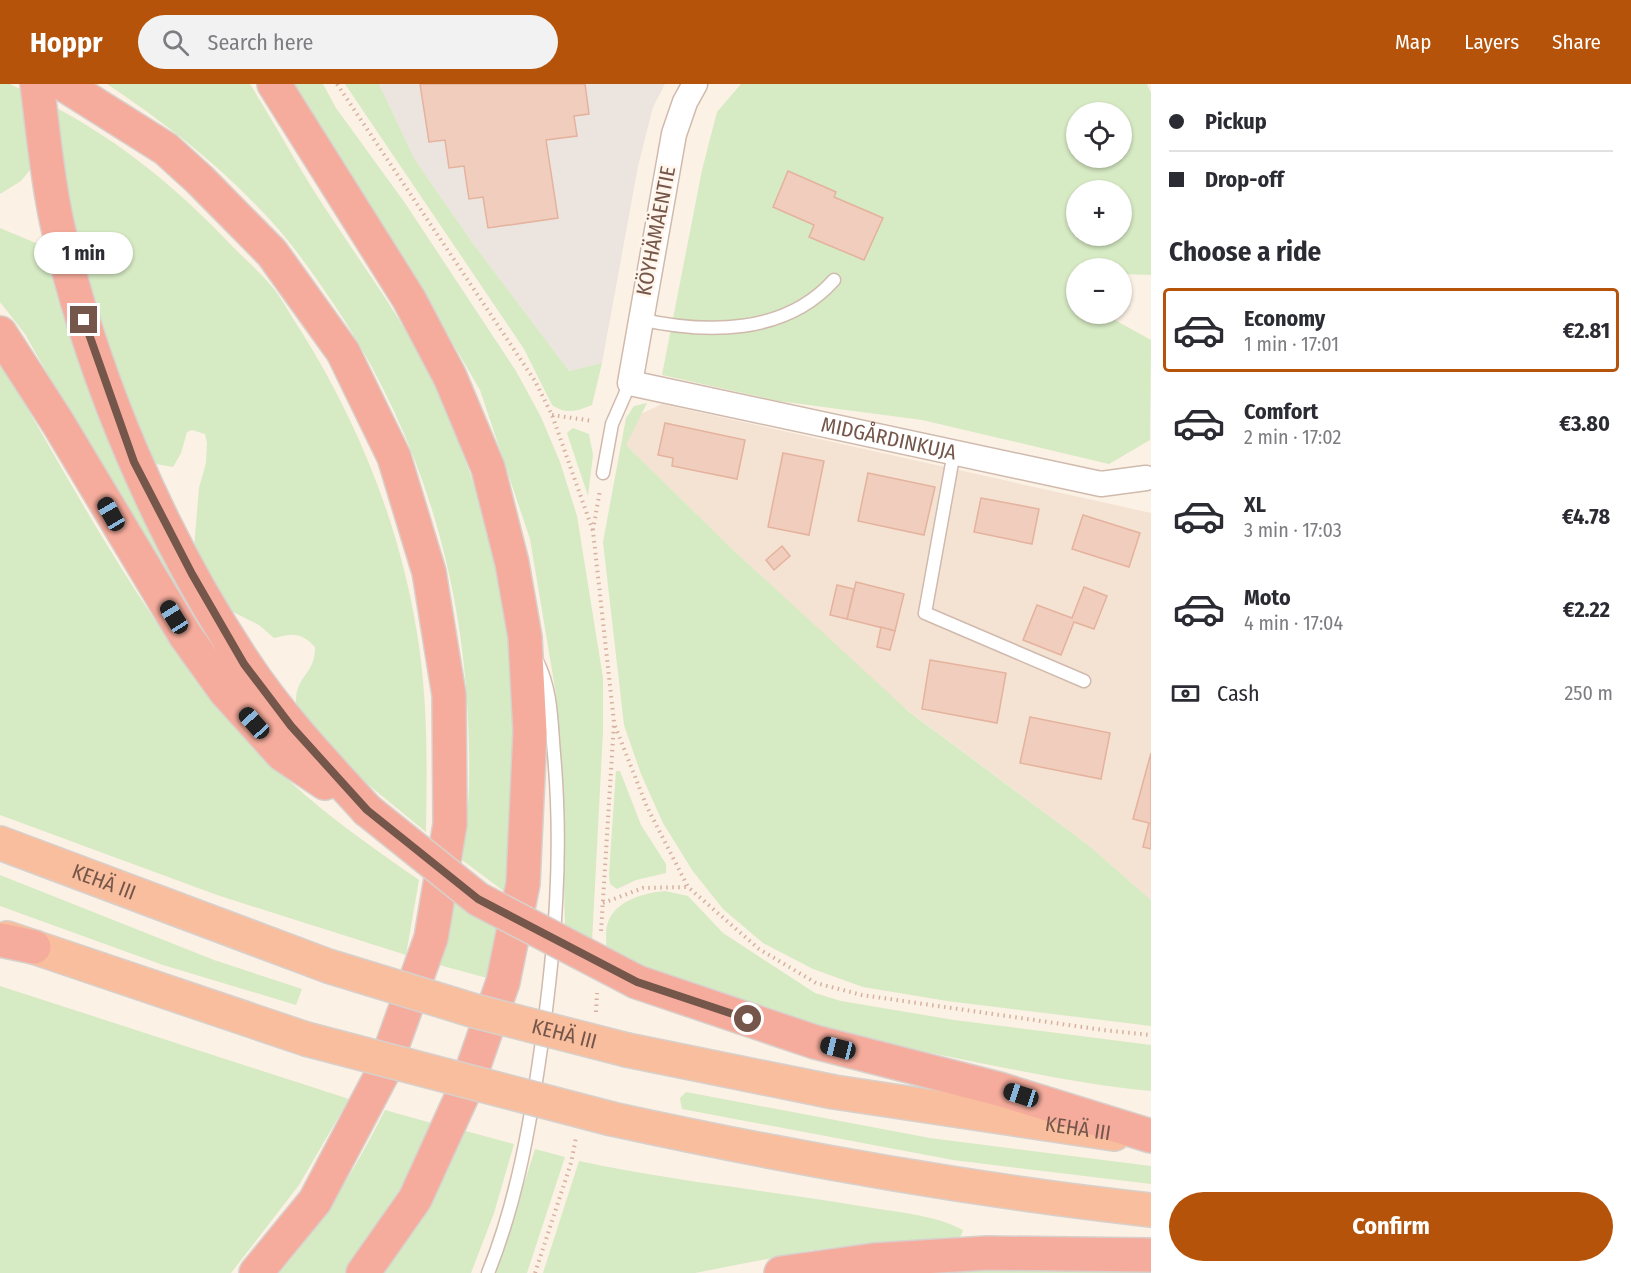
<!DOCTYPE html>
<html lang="en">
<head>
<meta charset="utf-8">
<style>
  body { margin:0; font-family:"Fira Sans Condensed",sans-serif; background:#f2f2f3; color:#2b2b33; height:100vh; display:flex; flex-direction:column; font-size:22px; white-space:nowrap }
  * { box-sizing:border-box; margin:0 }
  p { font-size:20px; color:#7c7c81 }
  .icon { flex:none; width:33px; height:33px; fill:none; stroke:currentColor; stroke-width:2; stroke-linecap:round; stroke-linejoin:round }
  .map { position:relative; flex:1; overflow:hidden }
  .details { display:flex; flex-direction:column; background:#fff; width:480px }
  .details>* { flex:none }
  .guide { display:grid; align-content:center; height:132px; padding:0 18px; background:#fff }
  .controls { position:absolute; left:1066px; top:18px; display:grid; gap:12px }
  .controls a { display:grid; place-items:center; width:66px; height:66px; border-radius:50%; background:#fff; box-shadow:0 2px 4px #0004; font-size:30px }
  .end { position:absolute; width:27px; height:27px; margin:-14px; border:8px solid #75564a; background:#fff; box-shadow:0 0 0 3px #fff }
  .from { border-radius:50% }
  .bubble { position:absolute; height:42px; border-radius:21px; background:#fff; box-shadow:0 2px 4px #0004; font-size:20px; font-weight:700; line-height:42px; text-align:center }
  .car { position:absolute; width:18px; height:36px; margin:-18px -9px; border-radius:8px; box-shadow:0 0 4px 2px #0007; background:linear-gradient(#222 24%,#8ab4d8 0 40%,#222 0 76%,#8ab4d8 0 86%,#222 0) }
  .guide b { display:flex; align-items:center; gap:21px; height:57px; font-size:22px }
  .guide b+b { border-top:2px solid #e1e1e2 }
  .guide i { width:15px; height:15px; background:#2b2b33 }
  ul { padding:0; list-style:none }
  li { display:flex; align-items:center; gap:18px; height:84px; margin:0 12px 9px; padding:0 6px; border:3px solid transparent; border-radius:6px }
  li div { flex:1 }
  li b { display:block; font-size:22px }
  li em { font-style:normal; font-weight:700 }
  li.on { border-color:#b45309 }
  li>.icon { width:54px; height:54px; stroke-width:1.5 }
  h2 { padding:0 18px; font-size:27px; line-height:72px }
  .pay { display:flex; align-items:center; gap:15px; height:66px; padding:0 18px; font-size:22px }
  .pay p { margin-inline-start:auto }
  .primary-button { display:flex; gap:12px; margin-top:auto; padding:12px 18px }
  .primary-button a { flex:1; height:69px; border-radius:36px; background:#b45309; color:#fff; font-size:24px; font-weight:700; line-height:69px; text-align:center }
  header { display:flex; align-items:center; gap:36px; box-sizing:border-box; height:84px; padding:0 30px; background:#b45309; color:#fff }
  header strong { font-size:28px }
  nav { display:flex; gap:33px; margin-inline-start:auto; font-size:21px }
  .search { width:420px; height:54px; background:#f2f2f3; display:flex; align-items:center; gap:15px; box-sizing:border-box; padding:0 21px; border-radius:33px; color:#7c7c81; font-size:22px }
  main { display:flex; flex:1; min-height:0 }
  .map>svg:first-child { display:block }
  .residential { fill:#f4e2d3 }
  .industrial { fill:#ece4df }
  .green { fill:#d6eac3; fill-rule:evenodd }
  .building { fill:#f1cdbd; stroke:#e4b29d; stroke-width:1.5 }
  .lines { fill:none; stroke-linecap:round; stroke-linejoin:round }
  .service-casing { stroke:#d0baae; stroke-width:15 }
  .minor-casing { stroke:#d0baae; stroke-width:27 }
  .trunk-casing { stroke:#d8d0cc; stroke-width:36 }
  .motorway-casing { stroke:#d8d0cc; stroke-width:36 }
  .path { stroke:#d6b0a0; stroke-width:4; stroke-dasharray:1.5 4.5; stroke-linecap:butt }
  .service { stroke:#fff; stroke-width:12 }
  .minor { stroke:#fff; stroke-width:24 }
  .trunk { stroke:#f8be9d; stroke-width:33 }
  .motorway { stroke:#f6ac9c; stroke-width:33 }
  .trunk-bridge-casing { stroke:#d8d0cc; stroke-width:36; stroke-linecap:butt }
  .motorway-bridge-casing { stroke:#d8d0cc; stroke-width:36; stroke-linecap:butt }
  .trunk-bridge { stroke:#f8be9d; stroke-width:33 }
  .motorway-bridge { stroke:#f6ac9c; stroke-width:33 }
  .route { stroke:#75564a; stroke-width:8 }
  .labels { text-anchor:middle; stroke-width:5; stroke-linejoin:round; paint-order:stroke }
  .street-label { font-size:21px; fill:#75564a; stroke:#fff5eb }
</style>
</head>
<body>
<header>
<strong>Hoppr</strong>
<div class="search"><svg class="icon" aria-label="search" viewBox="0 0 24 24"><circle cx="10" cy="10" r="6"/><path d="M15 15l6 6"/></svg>Search here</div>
<nav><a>Map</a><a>Layers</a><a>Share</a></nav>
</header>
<main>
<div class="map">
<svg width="1151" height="1189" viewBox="0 0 1151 1189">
  <rect width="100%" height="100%" fill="#fcf1e5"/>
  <path class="residential" d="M662 320 1151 429V816L1088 761 894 616 731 464 626 361 629 344 641 330Z"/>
  <path class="industrial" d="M379 0H665L653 23 638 82 602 279 569 287 474 161 415 76Z"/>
  <g class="green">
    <path d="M0 0H10L22 6 33 82 21 97 0 110Z"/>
    <path d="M107 0H250C278 45 303 92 333 136 367 188 404 237 431 294 460 358 487 426 499 496 518 597 518 706 505 808L462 776C464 753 468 728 469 704 473 535 434 377 343 234 317 195 291 156 258 123 213 76 161 36 107 0Z"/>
    <path d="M287 0H323L336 24 405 119 516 287 541 333 560 378 577 432 603 594V648L592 858 565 844 562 703 556 610 530 455 480 306 448 251Z"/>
    <path d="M345 0H379L415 76 474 161 569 287 602 279 592 321C578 327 566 331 552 321L524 265Z"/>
    <path d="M741 0H1147L1151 9V191L1122 190V184H1077V230H1104L1151 256 1150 356 1109 380 922 336 778 317 662 291 702 86 717 28ZM1077 28H1122V74H1077ZM1077 106H1122V152H1077Z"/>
    <path d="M53 22C124 60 178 105 233 163 247 177 262 190 274 205 284 218 292 234 301 247 358 338 400 442 417 549 428 615 427 681 426 748L365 698 297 629C296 621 295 611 298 604 305 587 315 585 315 563 301 548 293 549 274 554L259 541 227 525 194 464 199 404 206 379 207 359 205 350 192 346 187 348 181 369 173 383 156 380C140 350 129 319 118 287 87 201 64 113 53 22Z"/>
    <path d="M0 144 43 162 56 176 222 568 208 560 95 374 25 250 0 218Z"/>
    <path d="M0 277C79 412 152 555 261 669 307 718 364 758 419 796L406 871 217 811 0 731Z"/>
    <path d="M647 319 626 361 731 464 908 627 1088 761 1151 816V942L947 917 863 903 813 885 763 859 723 825 692 786 663 739 641 690 624 641 603 458 626 334 634 322Z"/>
    <path d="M573 344 589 350 593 371 588 412 567 349Z"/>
    <path d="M616 687H620L641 741 666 780V789L636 796 617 805 610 800 609 790Z"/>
    <path d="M0 791 214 876 302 905 296 921 163 881 0 822Z"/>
    <path d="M665 807 688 812 723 849 815 909 841 917 954 936 1151 961V1007C1094 1002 1037 990 980 979 853 954 725 920 606 866 607 858 605 849 607 842 612 817 644 809 665 807Z"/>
    <path d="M454 818 499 845 487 894 439 881Z"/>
    <path d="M0 902 349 1015 299 1101 231 1189H0Z"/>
    <path d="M686 1008 930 1054 1151 1082V1100L953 1076 682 1025 680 1014Z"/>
    <path d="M385 1026 435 1040 405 1097 360 1169 345 1189H279C323 1138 355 1086 385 1026Z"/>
    <path d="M462 1046 514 1060 494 1129 471 1189H380Z"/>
    <path d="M535 1065 565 1073 527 1189H496Z"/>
    <path d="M579 1077C671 1097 766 1106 860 1122 893 1128 933 1130 963 1146L961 1152 954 1156 871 1159 808 1167 695 1189H543Z"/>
    <path d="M967 1185 1151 1186V1189H901Z"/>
  </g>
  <g class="building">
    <path d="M420 0H585L589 30 574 32 577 52 546 56 558 134 488 144 483 113 469 115 464 82 449 84 445 56 429 58Z"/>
    <path d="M788 87 836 108 834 113 883 134 864 176 809 153 814 141 773 123Z"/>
    <path d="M665 339 745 356 737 395 672 382 673 374 658 371Z"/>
    <path d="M783 369 824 377 809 451 768 443Z"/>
    <path d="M868 389 935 403 924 451 858 437Z"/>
    <path d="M981 414 1039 425 1032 460 974 448Z"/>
    <path d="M1083 431 1140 449 1129 483 1072 465Z"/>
    <path d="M782 462 790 472 774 486 766 476Z"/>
    <path d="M856 498 904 510 895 547 847 535Z"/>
    <path d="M837 501 854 505 847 535 830 531Z"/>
    <path d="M1084 503 1107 512 1094 545 1074 538 1061 571 1023 556 1037 521 1072 534Z"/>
    <path d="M881 543 895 547 890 566 877 563Z"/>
    <path d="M930 576 1006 589 997 639 922 625Z"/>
    <path d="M1030 633 1110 649 1101 695 1020 679Z"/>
    <path d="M1151 669V765L1143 763 1149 739 1133 735Z"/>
  </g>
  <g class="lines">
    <g class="service-casing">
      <g id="service">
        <path d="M639 235C706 250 785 251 834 196"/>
        <path d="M954 368 925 529 1084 597"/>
        <path d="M603 389 612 340 630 299"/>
        <path d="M488 1189C517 1117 530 1041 541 964 555 863 563 771 554 670 551 636 552 607 537 577"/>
      </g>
    </g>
    <g class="minor-casing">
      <g id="minor">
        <path id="s1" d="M695 0 685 18 674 50 630 299 1101 400 1146 394"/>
      </g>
    </g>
    <g class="trunk-casing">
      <g id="trunk">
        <path id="s2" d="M0 759 328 882"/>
        <path d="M7 854 306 955"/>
        <path id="s3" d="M627 966 834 1008 1114 1050"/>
        <path d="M612 1035C791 1074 969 1106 1151 1126"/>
      </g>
    </g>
    <g class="motorway-casing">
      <g id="motorway">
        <path d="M37 0C43 46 47 94 57 139 91 291 159 451 245 580 280 633 324 679 367 726"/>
        <path d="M63 0 166 65 200 96 272 169 343 268 394 373 429 488 449 611 450 740 431 854 382 990 315 1117 256 1189"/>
        <path d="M274 0 409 215 450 293 488 384 512 479 525 553 530 648 523 800 503 898 467 1001 415 1115 363 1189"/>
        <path d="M0 249 58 339 185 551 226 608 282 670 325 699"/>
        <path d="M0 856 34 863"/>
        <path d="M637 898 815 958 999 1005 1151 1052"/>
        <path d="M781 1189 874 1176 987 1169 1151 1171"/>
      </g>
    </g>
    <g class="path">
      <path d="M337 0 535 297 552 331 593 447 614 638 601 848"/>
      <path d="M552 331 593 337"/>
      <path d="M593 446 600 406"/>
      <path d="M615 642 647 723 688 803 759 865 816 899 862 911 1103 946 1151 951"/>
      <path d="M603 819 643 804 687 803"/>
      <path d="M596 928 597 909"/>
      <path d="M535 1189 571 1079 576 1054"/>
    </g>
    <use href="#service" class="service"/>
    <use href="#minor" class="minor"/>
    <use href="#trunk" class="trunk"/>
    <use href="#motorway" class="motorway"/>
    <g class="trunk-bridge-casing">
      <g id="trunk-bridge">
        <path id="s4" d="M328 882 475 927 627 966"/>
        <path d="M306 955 612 1035"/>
      </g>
    </g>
    <g class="motorway-bridge-casing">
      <path id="motorway-bridge" d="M367 726 478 815 637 898"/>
    </g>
    <use href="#trunk-bridge" class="trunk-bridge"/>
    <use href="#motorway-bridge" class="motorway-bridge"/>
  </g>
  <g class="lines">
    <path class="route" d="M84 236 134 378 192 490 244 580 291 642 367 726 478 815 637 898 748 935"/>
  </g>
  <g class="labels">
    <g class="street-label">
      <text transform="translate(656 147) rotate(-79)" y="7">KÖYHÄMÄENTIE</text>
      <text dy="7" stroke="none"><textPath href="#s1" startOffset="572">MIDGÅRDINKUJA</textPath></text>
      <text dy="7" stroke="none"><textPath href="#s2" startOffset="111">KEHÄ III</textPath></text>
      <text dy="7" stroke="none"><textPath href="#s4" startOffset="246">KEHÄ III</textPath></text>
      <text dy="7" stroke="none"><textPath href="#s3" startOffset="458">KEHÄ III</textPath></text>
    </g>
  </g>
</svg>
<div class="controls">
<a><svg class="icon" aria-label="locate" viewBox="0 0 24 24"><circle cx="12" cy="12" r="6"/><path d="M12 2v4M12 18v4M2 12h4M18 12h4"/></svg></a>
<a>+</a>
<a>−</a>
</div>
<i class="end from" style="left:748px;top:935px"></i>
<i class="end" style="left:84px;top:236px"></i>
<div class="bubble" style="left:34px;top:148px;width:99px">1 min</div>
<i class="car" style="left:111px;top:430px;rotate:330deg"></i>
<i class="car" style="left:174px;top:533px;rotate:328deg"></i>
<i class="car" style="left:254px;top:639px;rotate:318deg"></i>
<i class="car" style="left:838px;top:964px;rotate:284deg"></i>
<i class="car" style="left:1021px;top:1011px;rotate:288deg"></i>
</div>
<section class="details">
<div class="guide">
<b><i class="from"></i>Pickup</b>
<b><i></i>Drop-off</b>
</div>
<h2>Choose a ride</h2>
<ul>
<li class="on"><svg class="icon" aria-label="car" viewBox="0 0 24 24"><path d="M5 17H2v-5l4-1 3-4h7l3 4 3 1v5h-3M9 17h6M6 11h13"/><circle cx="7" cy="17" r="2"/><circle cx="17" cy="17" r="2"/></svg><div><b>Economy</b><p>1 min · 17:01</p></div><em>€2.81</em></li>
<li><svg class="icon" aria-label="car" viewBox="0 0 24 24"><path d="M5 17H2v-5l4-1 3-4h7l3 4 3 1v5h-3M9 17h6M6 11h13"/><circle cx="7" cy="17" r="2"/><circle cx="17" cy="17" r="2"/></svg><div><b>Comfort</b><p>2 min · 17:02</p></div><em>€3.80</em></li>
<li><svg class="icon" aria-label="car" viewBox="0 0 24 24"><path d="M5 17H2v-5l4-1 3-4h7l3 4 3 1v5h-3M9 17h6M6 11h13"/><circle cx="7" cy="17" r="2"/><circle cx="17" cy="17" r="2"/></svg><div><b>XL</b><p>3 min · 17:03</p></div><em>€4.78</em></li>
<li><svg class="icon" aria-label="car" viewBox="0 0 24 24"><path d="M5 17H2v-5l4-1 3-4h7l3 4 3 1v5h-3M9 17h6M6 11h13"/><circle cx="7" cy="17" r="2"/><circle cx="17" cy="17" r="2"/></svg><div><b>Moto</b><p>4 min · 17:04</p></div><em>€2.22</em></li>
</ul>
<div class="pay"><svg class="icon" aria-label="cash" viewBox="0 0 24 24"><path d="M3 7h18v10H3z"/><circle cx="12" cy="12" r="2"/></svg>Cash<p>250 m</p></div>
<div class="primary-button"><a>Confirm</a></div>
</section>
</main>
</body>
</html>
